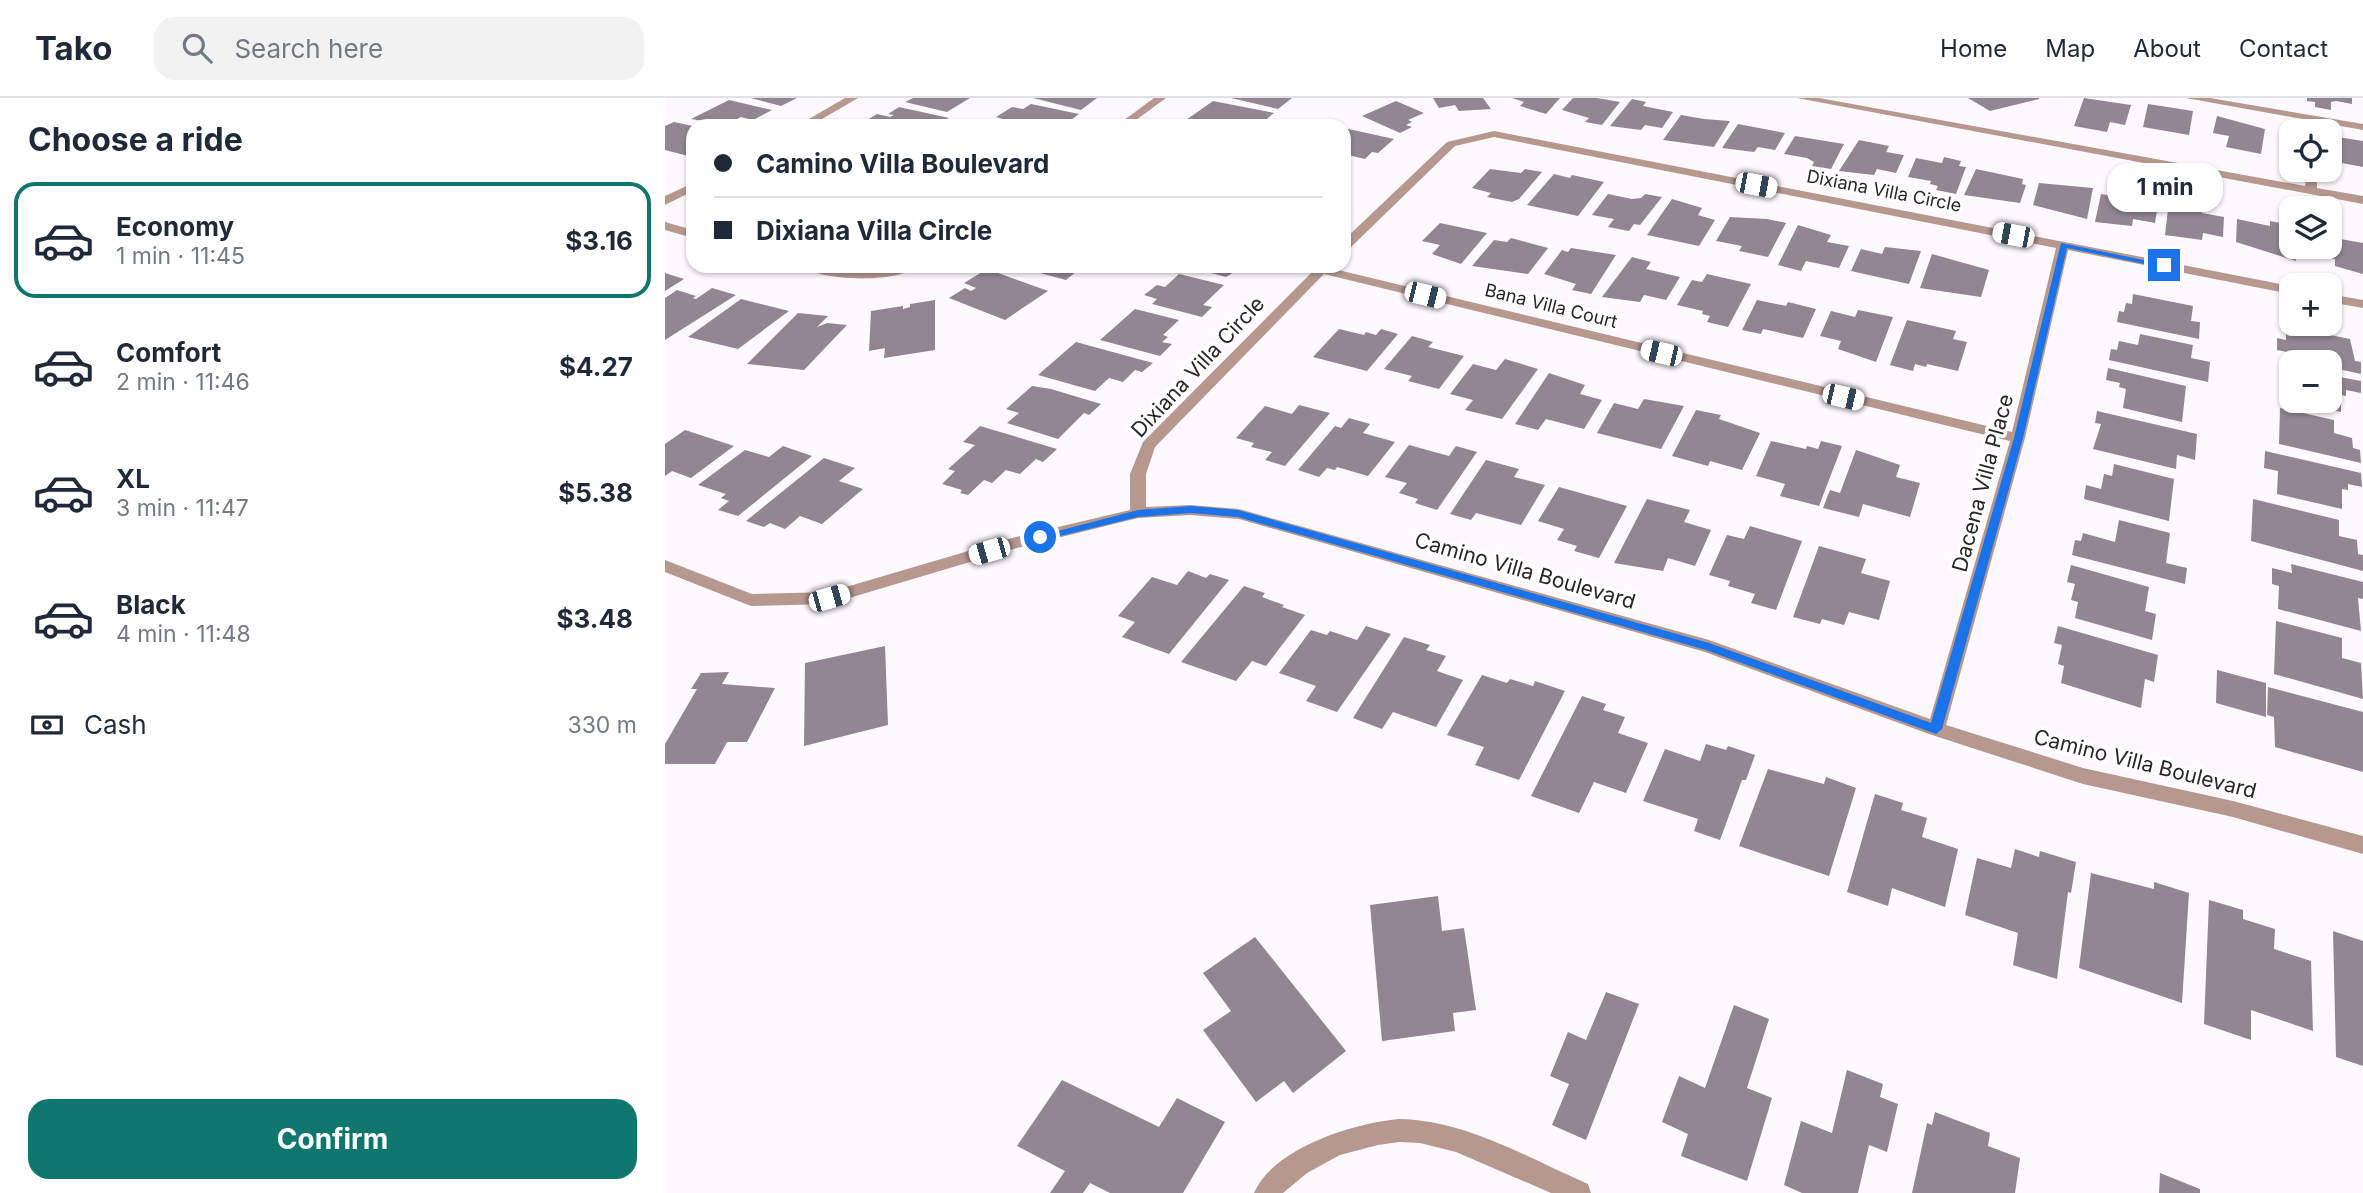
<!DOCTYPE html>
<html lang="en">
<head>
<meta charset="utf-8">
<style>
  body { margin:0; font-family:Inter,sans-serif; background:#f2f2f3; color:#1f2937; height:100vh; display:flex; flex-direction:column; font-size:26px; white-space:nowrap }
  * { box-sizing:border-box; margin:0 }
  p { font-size:23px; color:#747a83 }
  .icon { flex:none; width:38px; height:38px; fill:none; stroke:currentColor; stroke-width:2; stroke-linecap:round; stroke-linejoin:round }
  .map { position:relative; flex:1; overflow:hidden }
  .panel { display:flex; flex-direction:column; background:#fff; width:665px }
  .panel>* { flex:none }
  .guide { position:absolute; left:21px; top:21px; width:665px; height:154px; border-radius:21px; box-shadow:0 2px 5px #0004; display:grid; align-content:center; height:154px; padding:0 28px; background:#fff }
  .tools { position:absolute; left:1614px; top:21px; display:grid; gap:14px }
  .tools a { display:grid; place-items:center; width:63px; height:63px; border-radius:14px; background:#fff; box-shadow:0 2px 5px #0004; font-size:35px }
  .end { position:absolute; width:32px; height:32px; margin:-16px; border:9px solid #1a73e8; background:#fff; box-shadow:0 0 0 4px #fff }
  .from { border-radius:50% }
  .bubble { position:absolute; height:49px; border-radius:21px; background:#fff; box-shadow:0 2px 5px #0004; font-size:23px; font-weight:700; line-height:49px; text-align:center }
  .car { position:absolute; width:21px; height:42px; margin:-21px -10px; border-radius:9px; box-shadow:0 0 5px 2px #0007; background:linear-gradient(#fff 24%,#345 0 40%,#fff 0 76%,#345 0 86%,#fff 0) }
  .guide b { display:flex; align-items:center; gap:24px; height:66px; font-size:26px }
  .guide b+b { border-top:2px solid #e0e1e3 }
  .guide i { width:18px; height:18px; background:#1f2937 }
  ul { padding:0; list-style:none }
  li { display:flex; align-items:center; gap:21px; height:116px; margin:0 14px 10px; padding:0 14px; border:4px solid transparent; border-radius:21px }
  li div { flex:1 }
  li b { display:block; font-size:26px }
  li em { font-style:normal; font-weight:700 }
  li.current { border-color:#0f766e }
  li>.icon { width:63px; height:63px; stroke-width:1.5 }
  h2 { padding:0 28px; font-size:32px; line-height:84px }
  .pay { display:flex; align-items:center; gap:18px; height:77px; padding:0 28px; font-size:26px }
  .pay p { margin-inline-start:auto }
  .cta { display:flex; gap:14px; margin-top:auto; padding:14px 28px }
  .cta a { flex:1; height:80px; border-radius:21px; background:#0f766e; color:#fff; font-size:28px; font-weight:700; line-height:80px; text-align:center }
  header { display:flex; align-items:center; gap:42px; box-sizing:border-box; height:98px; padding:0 35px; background:#fff; border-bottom:2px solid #e0e1e3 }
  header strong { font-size:33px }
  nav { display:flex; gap:38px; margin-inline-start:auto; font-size:24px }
  .search { width:490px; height:63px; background:#f2f2f3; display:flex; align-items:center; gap:18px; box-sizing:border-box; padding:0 24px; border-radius:21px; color:#747a83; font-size:26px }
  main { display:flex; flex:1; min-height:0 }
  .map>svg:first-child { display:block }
  .building { fill:#918692 }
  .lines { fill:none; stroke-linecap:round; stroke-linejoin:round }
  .minor { fill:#b7988f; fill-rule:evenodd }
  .route { fill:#1a73e8 }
  .labels { text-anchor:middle; stroke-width:7; stroke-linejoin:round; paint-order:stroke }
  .far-street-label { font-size:18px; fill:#292529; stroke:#fff }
  .street-label { font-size:21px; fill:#292529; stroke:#fff }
</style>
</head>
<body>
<header>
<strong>Tako</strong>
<div class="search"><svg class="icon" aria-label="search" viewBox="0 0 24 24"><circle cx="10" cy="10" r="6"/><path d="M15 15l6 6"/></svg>Search here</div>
<nav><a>Home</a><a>Map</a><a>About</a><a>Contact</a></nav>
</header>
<main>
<section class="panel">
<h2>Choose a ride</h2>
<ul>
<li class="current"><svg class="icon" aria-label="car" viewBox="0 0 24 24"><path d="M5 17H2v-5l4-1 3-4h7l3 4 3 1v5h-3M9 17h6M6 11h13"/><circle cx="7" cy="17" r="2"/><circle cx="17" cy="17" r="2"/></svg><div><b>Economy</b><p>1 min · 11:45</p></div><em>$3.16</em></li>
<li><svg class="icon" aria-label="car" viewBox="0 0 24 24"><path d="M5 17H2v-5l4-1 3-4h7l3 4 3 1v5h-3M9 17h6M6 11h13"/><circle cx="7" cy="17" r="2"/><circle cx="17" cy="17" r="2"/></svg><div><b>Comfort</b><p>2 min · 11:46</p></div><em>$4.27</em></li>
<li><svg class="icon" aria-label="car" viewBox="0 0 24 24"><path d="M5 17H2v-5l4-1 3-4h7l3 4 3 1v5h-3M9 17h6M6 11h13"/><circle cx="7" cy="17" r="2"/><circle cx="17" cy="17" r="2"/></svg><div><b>XL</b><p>3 min · 11:47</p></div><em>$5.38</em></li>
<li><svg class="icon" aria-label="car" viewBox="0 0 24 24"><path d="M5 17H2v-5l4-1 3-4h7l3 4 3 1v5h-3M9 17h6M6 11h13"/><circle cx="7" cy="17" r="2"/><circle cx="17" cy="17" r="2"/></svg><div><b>Black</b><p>4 min · 11:48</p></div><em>$3.48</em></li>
</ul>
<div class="pay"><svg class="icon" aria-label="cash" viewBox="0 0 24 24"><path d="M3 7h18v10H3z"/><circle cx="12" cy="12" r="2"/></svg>Cash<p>330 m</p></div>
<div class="cta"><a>Confirm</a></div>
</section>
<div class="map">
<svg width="1698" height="1095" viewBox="0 0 1698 1095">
  <rect width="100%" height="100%" fill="#fef9fe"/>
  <g class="building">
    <path d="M86 0H132L116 8Z"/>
    <path d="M248 0H305L282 14 240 4Z"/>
    <path d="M368 0H432L416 12Z"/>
    <path d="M566 0H627L613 11Z"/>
    <path d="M768 0H818L826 11 794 13 790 7 774 10Z"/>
    <path d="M847 0H895L881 16 855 8 859 4Z"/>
    <path d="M908 0H932L955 4 937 27 920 24 924 20 897 12Z"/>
    <path d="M1303 0H1374V1L1325 13Z"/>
    <path d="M1419 0 1466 7 1460 27 1445 24 1442 34 1409 28Z"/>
    <path d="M1642 0H1687V6L1671 3 1666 4V12L1650 9V4L1642 3Z"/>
    <path d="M967 1 981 4 978 8 1008 14 997 30 980 27 976 32 945 28Z"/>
    <path d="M64 2 107 12 88 22 76 19 70 22 77 24 69 28 26 21Z"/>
    <path d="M548 3 609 15 593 28H549L521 22Z"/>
    <path d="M731 3 759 15 743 22 747 24 741 27 747 29 735 35 697 18Z"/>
    <path d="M366 6 414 16 399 27 388 25 383 28H345L335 26 341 22 331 19 347 9 358 11Z"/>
    <path d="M1483 6 1528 13 1524 37 1478 29Z"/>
    <path d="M234 9 284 20 270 28 194 27 212 16 225 19 229 17 223 16Z"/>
    <path d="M1016 17 1039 21 1065 23 1049 49 998 42Z"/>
    <path d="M1552 18 1600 31 1596 56 1561 49 1564 38 1548 35Z"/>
    <path d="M9 24 28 28V55L23 58 0 52V28Z"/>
    <path d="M1073 26 1120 35 1110 52 1093 49 1089 54 1057 50Z"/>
    <path d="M679 30 729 41 713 55 707 54 700 61 679 56Z"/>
    <path d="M1130 38 1179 46 1166 71 1147 68 1149 64 1142 60 1119 56Z"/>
    <path d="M1672 39 1698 43V69L1671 64Z"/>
    <path d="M1194 42 1224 48 1221 54 1239 57 1231 75 1212 71 1209 77 1174 73Z"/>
    <path d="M1279 59 1296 63 1294 68 1301 69 1291 96 1271 92 1273 88 1265 86 1266 83 1243 79 1251 60 1277 65Z"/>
    <path d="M825 71 856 75 860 71 877 74 854 101 847 104 822 99 826 95 807 90Z"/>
    <path d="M1311 71 1358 81 1357 86 1361 87 1355 105 1299 97Z"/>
    <path d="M889 76 905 80 907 77 939 84 913 118 862 107Z"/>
    <path d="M1374 85 1428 90 1422 121 1368 107Z"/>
    <path d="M943 96 967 101 976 100 980 96 997 99 975 127 969 126 964 133 943 129 949 121 927 117Z"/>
    <path d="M1436 96 1493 106 1490 125 1468 121 1467 128 1430 124Z"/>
    <path d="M1007 101 1037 110 1033 117 1050 122 1034 148 982 137Z"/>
    <path d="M1504 103 1537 109V115L1559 119 1558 139 1538 135 1537 142 1500 137Z"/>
    <path d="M1065 119 1102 121 1121 125 1103 159 1074 153 1077 148 1051 143Z"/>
    <path d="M1572 121 1605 128V123L1626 127V149H1631V163L1571 144Z"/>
    <path d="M775 125 822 135 796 166 767 156 775 147 757 143Z"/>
    <path d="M1133 127 1166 137 1162 144 1184 148 1174 170 1141 163 1136 173 1113 167Z"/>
    <path d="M1664 139 1698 145V176L1670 168V161L1646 156V149H1664Z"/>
    <path d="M846 140 883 150 863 176 807 168 829 142 842 144Z"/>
    <path d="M1220 149 1256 153 1244 186 1186 173 1196 151 1217 156Z"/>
    <path d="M906 150 951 157 926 196 907 192 911 186 879 176 897 152 903 154Z"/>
    <path d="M1267 156 1324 172 1316 199 1255 190Z"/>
    <path d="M967 159 986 164 981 171 1015 179 1001 202 979 197 975 204 937 199Z"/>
    <path d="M349 168H418L401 182Z"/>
    <path d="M520 168H579L561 179Z"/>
    <path d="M322 171 383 193 340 222 284 200 300 190 306 193 311 190 299 185Z"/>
    <path d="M0 175 19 181 0 193Z"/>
    <path d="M514 176 559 187 538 207 547 209 537 219 487 206 492 201 479 197 492 187 500 189Z"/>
    <path d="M1042 176 1086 186 1063 229 1042 224 1045 218 1037 216 1038 213 1012 207 1027 182 1037 184Z"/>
    <path d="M47 190 71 197 0 242V200L12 192 31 198 28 200 31 201Z"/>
    <path d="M1468 196 1528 208 1526 223 1535 224 1534 241 1452 224 1454 213 1459 214 1461 205 1467 206Z"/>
    <path d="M76 201 124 213 73 251 23 239Z"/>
    <path d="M270 202V252L219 260 220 250 204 253 206 213 238 208V211L245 209V206Z"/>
    <path d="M1092 202 1121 208 1123 204 1151 211 1138 240 1098 231 1096 236 1077 232Z"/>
    <path d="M470 211 514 222 498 237 503 239 497 244 507 246 495 258 435 242Z"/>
    <path d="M1193 212 1228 219 1211 264 1173 251 1176 243 1155 238 1166 213 1190 219Z"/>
    <path d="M133 215 163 218 152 229 162 225 182 227 139 272 82 266Z"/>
    <path d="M1242 222 1291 233 1288 241 1302 244 1293 273 1262 266 1261 269 1250 266 1248 273 1225 267Z"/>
    <path d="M1621 228 1685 241 1690 263 1696 264V276L1664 269V264L1631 262V256L1612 252V240L1621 242Z"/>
    <path d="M674 231 699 237 701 234 711 237 716 231 733 236 702 273 648 259Z"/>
    <path d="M1475 236 1528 247 1526 260 1545 264 1543 284 1444 262 1446 251 1452 252 1454 243 1473 247Z"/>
    <path d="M747 238 768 244 763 249 799 258 774 291 743 283 747 278 719 271Z"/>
    <path d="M411 244 488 265 477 274 470 272 458 284 444 280 430 293 373 277Z"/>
    <path d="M840 261 873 271 837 321 800 312 808 302 785 296 808 266 831 272Z"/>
    <path d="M1617 267 1626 268V303L1617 301Z"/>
    <path d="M1443 270 1521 288 1517 324 1458 310 1461 291 1454 289 1455 285 1441 282Z"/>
    <path d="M884 275 920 287 915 296 937 302 919 331 881 321 873 332 850 326Z"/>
    <path d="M1664 277 1696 283V295L1681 292V298L1676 297V314L1632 304 1664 303Z"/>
    <path d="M367 288 386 291 436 306 424 317 419 315 393 341 342 325 354 315 341 311Z"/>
    <path d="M979 301 1019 308 996 351 932 335 949 305 973 311Z"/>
    <path d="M634 307 665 315 620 368 600 362 607 354 586 349 589 345 571 340 600 308 627 316Z"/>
    <path d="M1615 310 1669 322V335L1687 340 1688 350 1695 352 1696 365 1614 346Z"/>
    <path d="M1031 312 1056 317 1054 321 1095 335 1077 372 1045 363 1043 368 1007 358Z"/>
    <path d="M1432 313 1532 336 1530 362 1512 357 1511 371 1428 351 1436 326 1430 325Z"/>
    <path d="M684 320 705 326 698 335 730 344 703 378 672 369 670 372 662 370 654 379 633 372 670 328 676 330Z"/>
    <path d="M315 328 392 351 378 364 371 361 355 376 341 372 327 385 319 382 303 397 295 395 297 392 277 386 290 373 283 371 310 347 298 344Z"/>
    <path d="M20 332 69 348 26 380 7 373 0 378V346Z"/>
    <path d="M1106 343 1141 351 1142 348 1153 351 1156 343 1177 348 1154 408 1115 398 1120 386 1091 378Z"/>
    <path d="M744 347 784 358 791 348 812 354 772 412 750 405 753 401 734 395 742 385 720 379Z"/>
    <path d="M118 348 147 358 73 418 53 412 64 403 56 400 61 396 33 387 80 352 104 359Z"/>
    <path d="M1191 352 1235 367 1231 379 1255 385 1245 419 1198 406 1194 419 1158 410 1165 392 1175 395Z"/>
    <path d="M1600 353 1696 375 1697 389 1683 386V392L1677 391V411L1612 396 1613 373 1599 370Z"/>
    <path d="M159 360 190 370 174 383 198 391 157 426 135 418 120 431 105 425 99 429 81 423Z"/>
    <path d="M821 362 854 371 849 379 880 387 856 427 811 415 806 422 785 416Z"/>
    <path d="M1449 366 1509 381 1504 423 1419 401 1421 387 1436 391 1439 376 1447 378Z"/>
    <path d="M894 389 962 408 934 460 909 453 912 448 892 442 899 431 873 423Z"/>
    <path d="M982 401 1025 412 1019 424 1046 432 1030 468 1003 460 998 473 949 465Z"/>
    <path d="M1588 401 1674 422V438L1692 442 1693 456 1698 457V473L1586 443Z"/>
    <path d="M1454 422 1505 435 1501 465 1522 470 1520 486 1407 457 1410 442 1416 443 1418 435 1450 444Z"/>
    <path d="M1085 428 1137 443 1111 512 1086 505 1090 496 1063 488 1065 483 1044 477 1062 437 1079 441Z"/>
    <path d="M1154 448 1201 461 1196 475 1225 483 1214 522 1184 514 1179 527 1157 521 1155 526 1128 519Z"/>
    <path d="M1626 466 1698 484V501L1693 500 1696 533 1613 511 1614 488 1607 486V470L1627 475Z"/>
    <path d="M1406 467 1484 489 1480 513 1491 516 1487 542 1410 520 1413 504 1406 502 1410 486 1402 484Z"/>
    <path d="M523 473 541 480 545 476 564 482 504 556 457 539 470 524 453 518 487 479 512 487Z"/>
    <path d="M579 488 600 495 597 499 619 507 617 509 640 517 601 568 587 563 571 583 516 564Z"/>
    <path d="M1611 523 1677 540V560L1696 565 1698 601 1609 576Z"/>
    <path d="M701 528 726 536 672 614 641 603 651 588 614 575 646 532 662 537 665 533 692 542Z"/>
    <path d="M1393 528 1493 557 1489 584 1480 581 1476 610 1396 585 1399 568 1393 566 1397 547 1389 545Z"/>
    <path d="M739 539 765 547 761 552 781 558 772 573 798 582 771 629 728 614 717 631 688 620Z"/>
    <path d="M220 548 223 627 139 648 140 565Z"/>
    <path d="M1552 572 1601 585V619L1551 605Z"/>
    <path d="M64 574 57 586 110 590 82 644H62L50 666H0V646L32 591H26L36 575Z"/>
    <path d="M817 577 842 585 845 581 868 588 870 583 900 593 854 682 810 667 819 649 782 637Z"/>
    <path d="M1603 589 1698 614V674L1610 649 1609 619 1602 617Z"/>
    <path d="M917 598 941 606 938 612 960 619 953 635 983 645 961 695 929 684 914 715 866 698Z"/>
    <path d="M1041 646 1061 652 1063 648 1090 657 1081 682H1077L1055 742 1029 733 1033 721 978 703 1000 651 1035 663Z"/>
    <path d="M1103 671 1159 686 1161 679 1191 690 1164 778 1074 748Z"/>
    <path d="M1210 696 1238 705 1236 712 1262 720 1257 739 1293 751 1280 809 1227 790 1223 808 1182 794Z"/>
    <path d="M1350 751 1374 759 1375 753 1411 764 1406 795 1403 794 1392 881 1348 867 1353 835 1300 817 1312 760 1346 770Z"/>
    <path d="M1426 775 1489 791V784L1524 795 1517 905 1414 870Z"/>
    <path d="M773 798 777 833 799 830 811 912 788 915 790 933 717 943 705 807Z"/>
    <path d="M1544 802 1578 812V821L1610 831 1609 851 1646 863 1648 933 1586 912V942L1539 926Z"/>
    <path d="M1668 833 1698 843V968L1671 959Z"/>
    <path d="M590 839 681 953 628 995 619 983 591 1004 538 932 566 913 538 875Z"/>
    <path d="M941 894 974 906 921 1042 887 1027 904 986 885 978 903 934 921 942Z"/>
    <path d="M1069 907 1104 921 1082 990 1107 1000 1082 1083 1016 1058 1023 1036 997 1024 1014 978 1040 990Z"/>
    <path d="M1182 972 1218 986 1215 999 1233 1006 1222 1054 1204 1047 1193 1095H1137L1119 1087 1136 1023 1167 1035Z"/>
    <path d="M397 982 494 1029 512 1000 560 1024 518 1095H445L425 1085 418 1095H385L400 1073 352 1048Z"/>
    <path d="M1270 1014 1325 1035 1323 1048 1355 1060 1350 1095H1247L1262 1025 1267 1027Z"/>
    <path d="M1495 1075 1535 1091V1095H1494Z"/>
  </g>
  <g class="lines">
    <g class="minor">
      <path d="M180 0H193L145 28H132Z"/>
      <path d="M489 0H501L463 28H451Z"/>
      <path d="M1132 0H1154L1640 88 1642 72H1652V90L1698 98V106Z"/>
      <path d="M1521 0H1545L1698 26V32Z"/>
      <path d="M829 33 1626 188V196L1403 152 1360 340 1281 627 1418 670 1568 703 1698 738V756L1568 719 1418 686 1264 636 1040 554 574 421 525 417 473 420 352 450 164 506 86 508 0 474V462L87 496 164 494 351 439 465 412V376L478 344 653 168H666L665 170 1347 334 1391 150 829 39 790 48 683 152 679 153V142L782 44ZM659 176 1345 343 1265 621 1044 542 574 411 525 407 481 409V376L490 349Z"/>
      <path d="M28 85V93L0 107V98Z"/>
      <path d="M0 124 28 132V140L0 132Z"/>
      <path d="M137 168 196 173 254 168C234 185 157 184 137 168Z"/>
      <path d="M1664 196 1698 202V210L1664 204Z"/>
      <path d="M734 1021C801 1022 863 1060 923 1086L926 1095H886L791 1054 755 1045 734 1044 713 1047 675 1057 642 1075 618 1095H589C608 1050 689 1025 734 1021Z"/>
    </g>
  </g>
  <path class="route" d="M1396 145 1503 167 1499 170 1402 150 1358 340 1277 631 1271 636 1041 552 573 419 526 415 473 419 375 443 370 439 473 412 526 408 573 412 1044 545 1266 625 1349 340Z"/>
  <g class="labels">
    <g class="far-street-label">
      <text transform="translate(1219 93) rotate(11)" y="6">Dixiana Villa Circle</text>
      <text transform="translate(886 208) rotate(14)" y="6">Bana Villa Court</text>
    </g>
    <g class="street-label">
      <text transform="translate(533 269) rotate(-47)" y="7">Dixiana Villa Circle</text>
      <text transform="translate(1318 385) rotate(-75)" y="7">Dacena Villa Place</text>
      <text transform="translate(860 473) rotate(16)" y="7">Camino Villa Boulevard</text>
      <text transform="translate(1480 666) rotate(14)" y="7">Camino Villa Boulevard</text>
    </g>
  </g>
</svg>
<div class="tools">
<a><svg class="icon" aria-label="locate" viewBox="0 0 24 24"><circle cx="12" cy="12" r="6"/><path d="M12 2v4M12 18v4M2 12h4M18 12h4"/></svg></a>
<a><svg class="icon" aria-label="layers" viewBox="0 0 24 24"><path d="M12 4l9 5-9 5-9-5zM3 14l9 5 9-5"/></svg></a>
<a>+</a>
<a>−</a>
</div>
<i class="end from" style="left:375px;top:439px"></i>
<i class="end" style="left:1499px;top:167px"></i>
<div class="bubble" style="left:1442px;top:65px;width:116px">1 min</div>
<i class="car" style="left:1091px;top:87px;rotate:101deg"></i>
<i class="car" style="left:1348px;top:137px;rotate:281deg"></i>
<i class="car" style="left:760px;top:197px;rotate:104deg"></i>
<i class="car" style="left:996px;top:255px;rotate:283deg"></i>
<i class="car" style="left:1178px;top:299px;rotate:103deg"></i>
<i class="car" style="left:324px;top:453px;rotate:254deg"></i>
<i class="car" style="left:164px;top:500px;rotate:74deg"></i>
<div class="guide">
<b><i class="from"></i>Camino Villa Boulevard</b>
<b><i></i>Dixiana Villa Circle</b>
</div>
</div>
</main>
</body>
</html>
